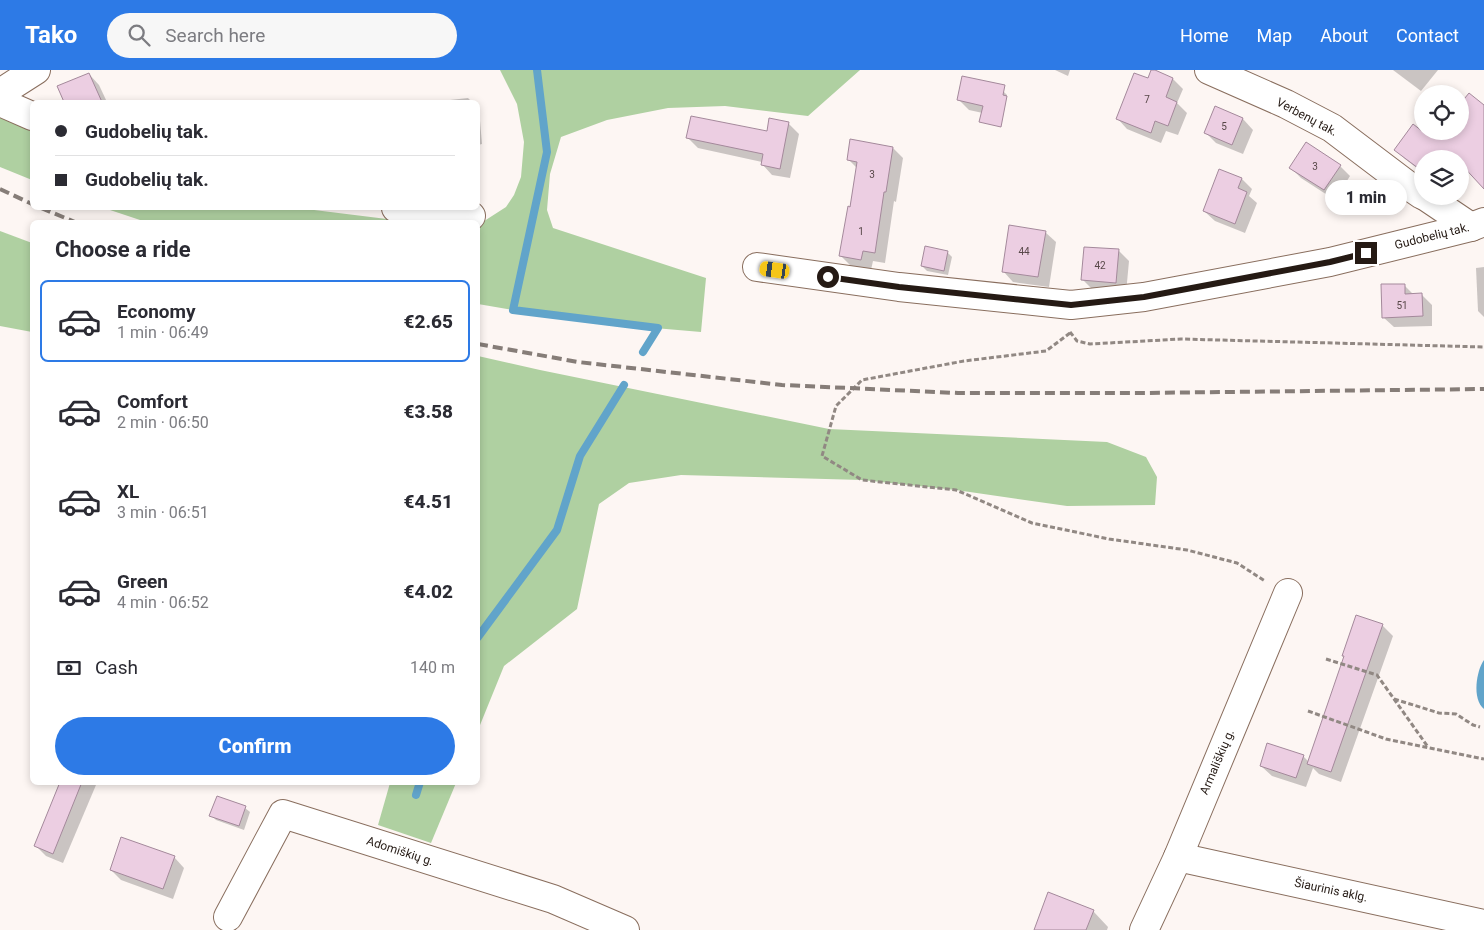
<!DOCTYPE html>
<html lang="en">
<head>
<meta charset="utf-8">
<style>
  body { margin:0; font-family:Roboto,sans-serif; background:#f7f7f7; color:#2b2b33; height:100vh; display:flex; flex-direction:column; font-size:19px; white-space:nowrap }
  * { box-sizing:border-box; margin:0 }
  p { font-size:16px; color:#7c7c81 }
  .icon { flex:none; width:28px; height:28px; fill:none; stroke:currentColor; stroke-width:2; stroke-linecap:round; stroke-linejoin:round }
  .map { position:relative; flex:1; overflow:hidden }
  .details { position:absolute; left:30px; top:150px; width:450px; height:565px; display:flex; flex-direction:column; background:#fff; border-radius:8px; box-shadow:0 2px 8px #0003 }
  .details>* { flex:none }
  .top-card { position:absolute; left:30px; top:30px; width:450px; height:110px; border-radius:8px; box-shadow:0 2px 8px #0003; display:grid; align-content:center; height:110px; padding:0 25px; background:#fff }
  .tools { position:absolute; left:1414px; top:15px; display:grid; gap:10px }
  .tools a { display:grid; place-items:center; width:55px; height:55px; border-radius:50%; background:#fff; box-shadow:0 2px 8px #0003; font-size:25px }
  .end { position:absolute; width:22px; height:22px; margin:-11px; border:6px solid #251a14; background:#fff; box-shadow:0 0 0 2px #fff }
  .from { border-radius:50% }
  .bubble { position:absolute; height:35px; border-radius:18px; background:#fff; box-shadow:0 2px 8px #0003; font-size:16px; font-weight:800; line-height:35px; text-align:center }
  .car { position:absolute; width:15px; height:30px; margin:-15px -8px; border-radius:6px; box-shadow:0 0 4px 1px #0007; background:linear-gradient(#f5c518 24%,#345 0 40%,#f5c518 0 76%,#345 0 86%,#f5c518 0) }
  .top-card b { display:flex; align-items:center; gap:18px; height:48px; font-size:19px }
  .top-card b+b { border-top:1px solid #e1e1e2 }
  .top-card i { width:12px; height:12px; background:#2b2b33 }
  ul { padding:0; list-style:none }
  li { display:flex; align-items:center; gap:15px; height:82px; margin:0 10px 8px; padding:0 15px; border:2px solid transparent; border-radius:8px }
  li div { flex:1 }
  li b { display:block; font-size:19px }
  li em { font-style:normal; font-weight:800 }
  li.current { border-color:#2d7ae6 }
  li>.icon { width:45px; height:45px; stroke-width:1.5 }
  h2 { padding:0 25px; font-size:22px; line-height:60px }
  .pay { display:flex; align-items:center; gap:12px; height:55px; padding:0 25px; font-size:19px }
  .pay p { margin-inline-start:auto }
  .cta { display:flex; gap:10px; margin-top:auto; padding:10px 25px }
  .cta a { flex:1; height:58px; border-radius:30px; background:#2d7ae6; color:#fff; font-size:20px; font-weight:800; line-height:58px; text-align:center }
  header { display:flex; align-items:center; gap:30px; box-sizing:border-box; height:70px; padding:0 25px; background:#2d7ae6; color:#fff }
  header strong { font-size:24px }
  nav { display:flex; gap:28px; margin-inline-start:auto; font-size:18px }
  .search { width:350px; height:45px; background:#f7f7f7; display:flex; align-items:center; gap:12px; box-sizing:border-box; padding:0 18px; border-radius:28px; color:#7c7c81; font-size:19px }
  .map>svg:first-child { display:block }
  .green { fill:#afd0a1 }
  .water { fill:#61a4ca }
  .shadow { fill:#0003 }
  .lines { fill:none; stroke-linecap:round; stroke-linejoin:round }
  .stream { stroke:#61a4ca; stroke-width:8 }
  .building { fill:#eccee2; stroke:#a4899b }
  .minor-casing { stroke:#896e5e; stroke-width:30 }
  .path { stroke:#918883; stroke-width:3; stroke-dasharray:5 2.5; stroke-linecap:butt }
  .minor { stroke:#fff; stroke-width:28 }
  .rail { stroke:#867d78; stroke-width:4; stroke-dasharray:10 5; stroke-linecap:butt }
  .route { stroke:#251a14; stroke-width:6 }
  .labels { text-anchor:middle; stroke-width:4; stroke-linejoin:round; paint-order:stroke }
  .number-label { font-size:10px; fill:#574748 }
  .street-label { font-size:12px; fill:#251a14; stroke:#fff }
</style>
</head>
<body>
<header>
<strong>Tako</strong>
<div class="search"><svg class="icon" aria-label="search" viewBox="0 0 24 24"><circle cx="10" cy="10" r="6"/><path d="M15 15l6 6"/></svg>Search here</div>
<nav><a>Home</a><a>Map</a><a>About</a><a>Contact</a></nav>
</header>
<div class="map">
<svg width="1484" height="860" viewBox="0 0 1484 860">
  <rect width="100%" height="100%" fill="#fdf6f3"/>
  <g class="green">
    <path d="M500 0H860L808 46 725 36 668 38 607 50 561 67 550 104 547 140 553 158 706 208 701 262 585 252 478 234V155L506 137 514 125 521 107 524 72 517 34Z"/>
    <path d="M0 41 32 55V110L0 97Z"/>
    <path d="M104 138H298L411 152H146Z"/>
    <path d="M0 161 32 173V262L0 256Z"/>
    <path d="M478 286 540 300 829 359 1107 372 1146 387 1157 407 1155 435 1067 436 956 420 862 410 681 405 629 413 599 434 577 539 504 596 478 660Z"/>
    <path d="M390 713H456L431 773 378 755Z"/>
  </g>
  <path class="water" d="M1484 590V639C1472 630 1476 601 1484 590Z"/>
  <g class="shadow">
    <path d="M1055 0H1070L1068 6Z"/>
    <path d="M1393 0H1438L1421 21Z"/>
    <path d="M89 4 99 15 107 32H65L59 17Z"/>
    <path d="M1173 9 1183 19 1177 33 1187 43 1178 65 1166 61 1161 73 1127 59 1117 48 1148 10Z"/>
    <path d="M997 15 1007 25 1001 47 969 40 959 30Z"/>
    <path d="M468 28 472 32H432Z"/>
    <path d="M1484 36V117L1460 91V89H1422V102L1405 89 1396 80 1424 64 1460 61V37Z"/>
    <path d="M478 38 479 39 482 74 478 75Z"/>
    <path d="M1216 38 1243 49 1253 60 1243 84 1216 73 1206 63Z"/>
    <path d="M788 53 799 64 790 108 772 105 762 94V92L698 78 688 68 768 63Z"/>
    <path d="M893 78 903 88 896 132 894 131 885 193 873 191 871 200 851 196 841 186 857 98 848 89Z"/>
    <path d="M1340 96 1350 106 1335 130 1301 108 1291 98Z"/>
    <path d="M1242 109 1252 119 1249 126 1257 133 1245 163 1215 151 1204 141Z"/>
    <path d="M1045 162 1056 172 1049 217 1013 212 1003 201Z"/>
    <path d="M1119 181 1129 191 1126 223 1093 220 1083 210Z"/>
    <path d="M947 182 952 187 948 205 927 201 922 196Z"/>
    <path d="M1484 197V247L1478 241 1476 198Z"/>
    <path d="M1404 215 1414 225 1421 224 1432 235V256L1394 257 1383 247Z"/>
    <path d="M1382 555 1393 566 1341 712 1319 704 1313 698 1306 717 1272 706 1261 696 1303 686 1309 692 1345 587Z"/>
    <path d="M61 712H93L96 715 63 793 46 786 35 775Z"/>
    <path d="M217 727 245 738 250 742 244 760 216 750 211 745Z"/>
    <path d="M174 787 184 798 173 829 121 810 111 800Z"/>
    <path d="M1093 841 1108 857 1107 860H1035Z"/>
  </g>
  <g class="lines">
    <g class="stream">
      <path d="M537 0 547 82 513 240 658 258 643 282"/>
      <path d="M478 567 557 460 580 386 624 315"/>
      <path d="M416 725 420 712"/>
    </g>
  </g>
  <g class="building">
    <path d="M1151 0H1155L1173 8 1166 27 1177 32 1168 56 1155 51 1151 63 1116 49 1134 3 1148 8Z"/>
    <path d="M89 3 102 32H64L57 16Z"/>
    <path d="M962 6 1005 15 1003 25 1007 26 1001 57 979 52 983 36 957 30Z"/>
    <path d="M1469 23 1484 35V119L1460 93V89H1422V101L1394 80 1413 54 1422 61H1460V34Z"/>
    <path d="M1215 36 1243 48 1232 75 1204 63Z"/>
    <path d="M691 46 767 61 769 48 789 52 780 99 761 95 763 84 686 68Z"/>
    <path d="M850 69 893 77 886 122H884L875 183 863 181 861 190 839 186 848 136 850 137 857 92 847 90Z"/>
    <path d="M1306 72 1341 95 1324 120 1289 98Z"/>
    <path d="M1219 99 1242 108 1238 118 1247 122 1235 154 1203 141Z"/>
    <path d="M1009 155 1046 161 1038 207 1002 202Z"/>
    <path d="M925 176 948 181 944 201 921 196Z"/>
    <path d="M1084 177 1119 179 1116 213 1081 210Z"/>
    <path d="M1381 214H1405V224L1422 223 1423 246 1382 248Z"/>
    <path d="M1356 545 1383 554 1331 702 1307 694 1344 586H1342Z"/>
    <path d="M1267 673 1304 685 1296 708 1260 696Z"/>
    <path d="M60 712H82L53 784 34 776Z"/>
    <path d="M217 726 246 736 239 756 209 746Z"/>
    <path d="M121 767 175 786 163 819 110 800Z"/>
    <path d="M1048 822 1094 840 1086 860H1034Z"/>
  </g>
  <g class="lines">
    <g class="minor-casing">
      <g id="minor">
        <path d="M1209 0 1286 34 1332 58 1406 114 1422 125"/>
        <path d="M0 23 36 0"/>
        <path d="M0 32 32 46"/>
        <path d="M1425 126 1471 157"/>
        <path d="M396 138 471 146"/>
        <path d="M757 197 899 217 1071 235 1144 227 1330 192 1471 157 1484 152"/>
        <path d="M1178 787 1484 854"/>
        <path d="M228 847 283 744 553 829 625 860"/>
        <path d="M1144 860 1178 787 1288 523"/>
      </g>
    </g>
    <g class="path">
      <path d="M1070 262 1077 271 1090 274 1181 269 1484 277"/>
      <path d="M1070 263 1046 281 964 291 862 310 836 336 822 386 862 410 956 420 1032 453 1109 469 1187 480 1237 493 1265 511"/>
      <path d="M1326 589 1377 605 1428 677"/>
      <path d="M1394 629 1439 643 1456 644 1473 655 1480 657"/>
      <path d="M1308 641 1386 669 1484 689"/>
    </g>
    <use href="#minor" class="minor"/>
    <g class="rail">
      <path d="M0 119 32 134"/>
      <path d="M41 138 75 152"/>
      <path d="M478 274 578 292 782 315 958 323H1141L1484 319"/>
    </g>
  </g>
  <g class="lines">
    <path class="route" d="M828 207 899 217 1071 235 1144 227 1330 192 1366 183"/>
  </g>
  <g class="labels">
    <g class="number-label">
      <text x="1147" y="33">7</text>
      <text x="1224" y="60">5</text>
      <text x="1315" y="100">3</text>
      <text x="872" y="108">3</text>
      <text x="861" y="165">1</text>
      <text x="1024" y="185">44</text>
      <text x="1100" y="199">42</text>
      <text x="1402" y="239">51</text>
    </g>
    <g class="street-label">
      <text transform="translate(1307 47) rotate(28)" y="4">Verbenų tak.</text>
      <text transform="translate(1432 166) rotate(-14)" y="4">Gudobelių tak.</text>
      <text transform="translate(1217 692) rotate(-67)" y="4">Armališkių g.</text>
      <text transform="translate(400 781) rotate(18)" y="4">Adomiškių g.</text>
      <text transform="translate(1331 820) rotate(12)" y="4">Šiaurinis aklg.</text>
    </g>
  </g>
</svg>
<div class="tools">
<a><svg class="icon" aria-label="locate" viewBox="0 0 24 24"><circle cx="12" cy="12" r="6"/><path d="M12 2v4M12 18v4M2 12h4M18 12h4"/></svg></a>
<a><svg class="icon" aria-label="layers" viewBox="0 0 24 24"><path d="M12 4l9 5-9 5-9-5zM3 14l9 5 9-5"/></svg></a>
</div>
<i class="end from" style="left:828px;top:207px"></i>
<i class="end" style="left:1366px;top:183px"></i>
<div class="bubble" style="left:1325px;top:110px;width:82px">1 min</div>
<i class="car" style="left:775px;top:200px;rotate:278deg"></i>
<div class="top-card">
<b><i class="from"></i>Gudobelių tak.</b>
<b><i></i>Gudobelių tak.</b>
</div>
<section class="details">
<h2>Choose a ride</h2>
<ul>
<li class="current"><svg class="icon" aria-label="car" viewBox="0 0 24 24"><path d="M5 17H2v-5l4-1 3-4h7l3 4 3 1v5h-3M9 17h6M6 11h13"/><circle cx="7" cy="17" r="2"/><circle cx="17" cy="17" r="2"/></svg><div><b>Economy</b><p>1 min · 06:49</p></div><em>€2.65</em></li>
<li><svg class="icon" aria-label="car" viewBox="0 0 24 24"><path d="M5 17H2v-5l4-1 3-4h7l3 4 3 1v5h-3M9 17h6M6 11h13"/><circle cx="7" cy="17" r="2"/><circle cx="17" cy="17" r="2"/></svg><div><b>Comfort</b><p>2 min · 06:50</p></div><em>€3.58</em></li>
<li><svg class="icon" aria-label="car" viewBox="0 0 24 24"><path d="M5 17H2v-5l4-1 3-4h7l3 4 3 1v5h-3M9 17h6M6 11h13"/><circle cx="7" cy="17" r="2"/><circle cx="17" cy="17" r="2"/></svg><div><b>XL</b><p>3 min · 06:51</p></div><em>€4.51</em></li>
<li><svg class="icon" aria-label="car" viewBox="0 0 24 24"><path d="M5 17H2v-5l4-1 3-4h7l3 4 3 1v5h-3M9 17h6M6 11h13"/><circle cx="7" cy="17" r="2"/><circle cx="17" cy="17" r="2"/></svg><div><b>Green</b><p>4 min · 06:52</p></div><em>€4.02</em></li>
</ul>
<div class="pay"><svg class="icon" aria-label="cash" viewBox="0 0 24 24"><path d="M3 7h18v10H3z"/><circle cx="12" cy="12" r="2"/></svg>Cash<p>140 m</p></div>
<div class="cta"><a>Confirm</a></div>
</section>
</div>
</body>
</html>
